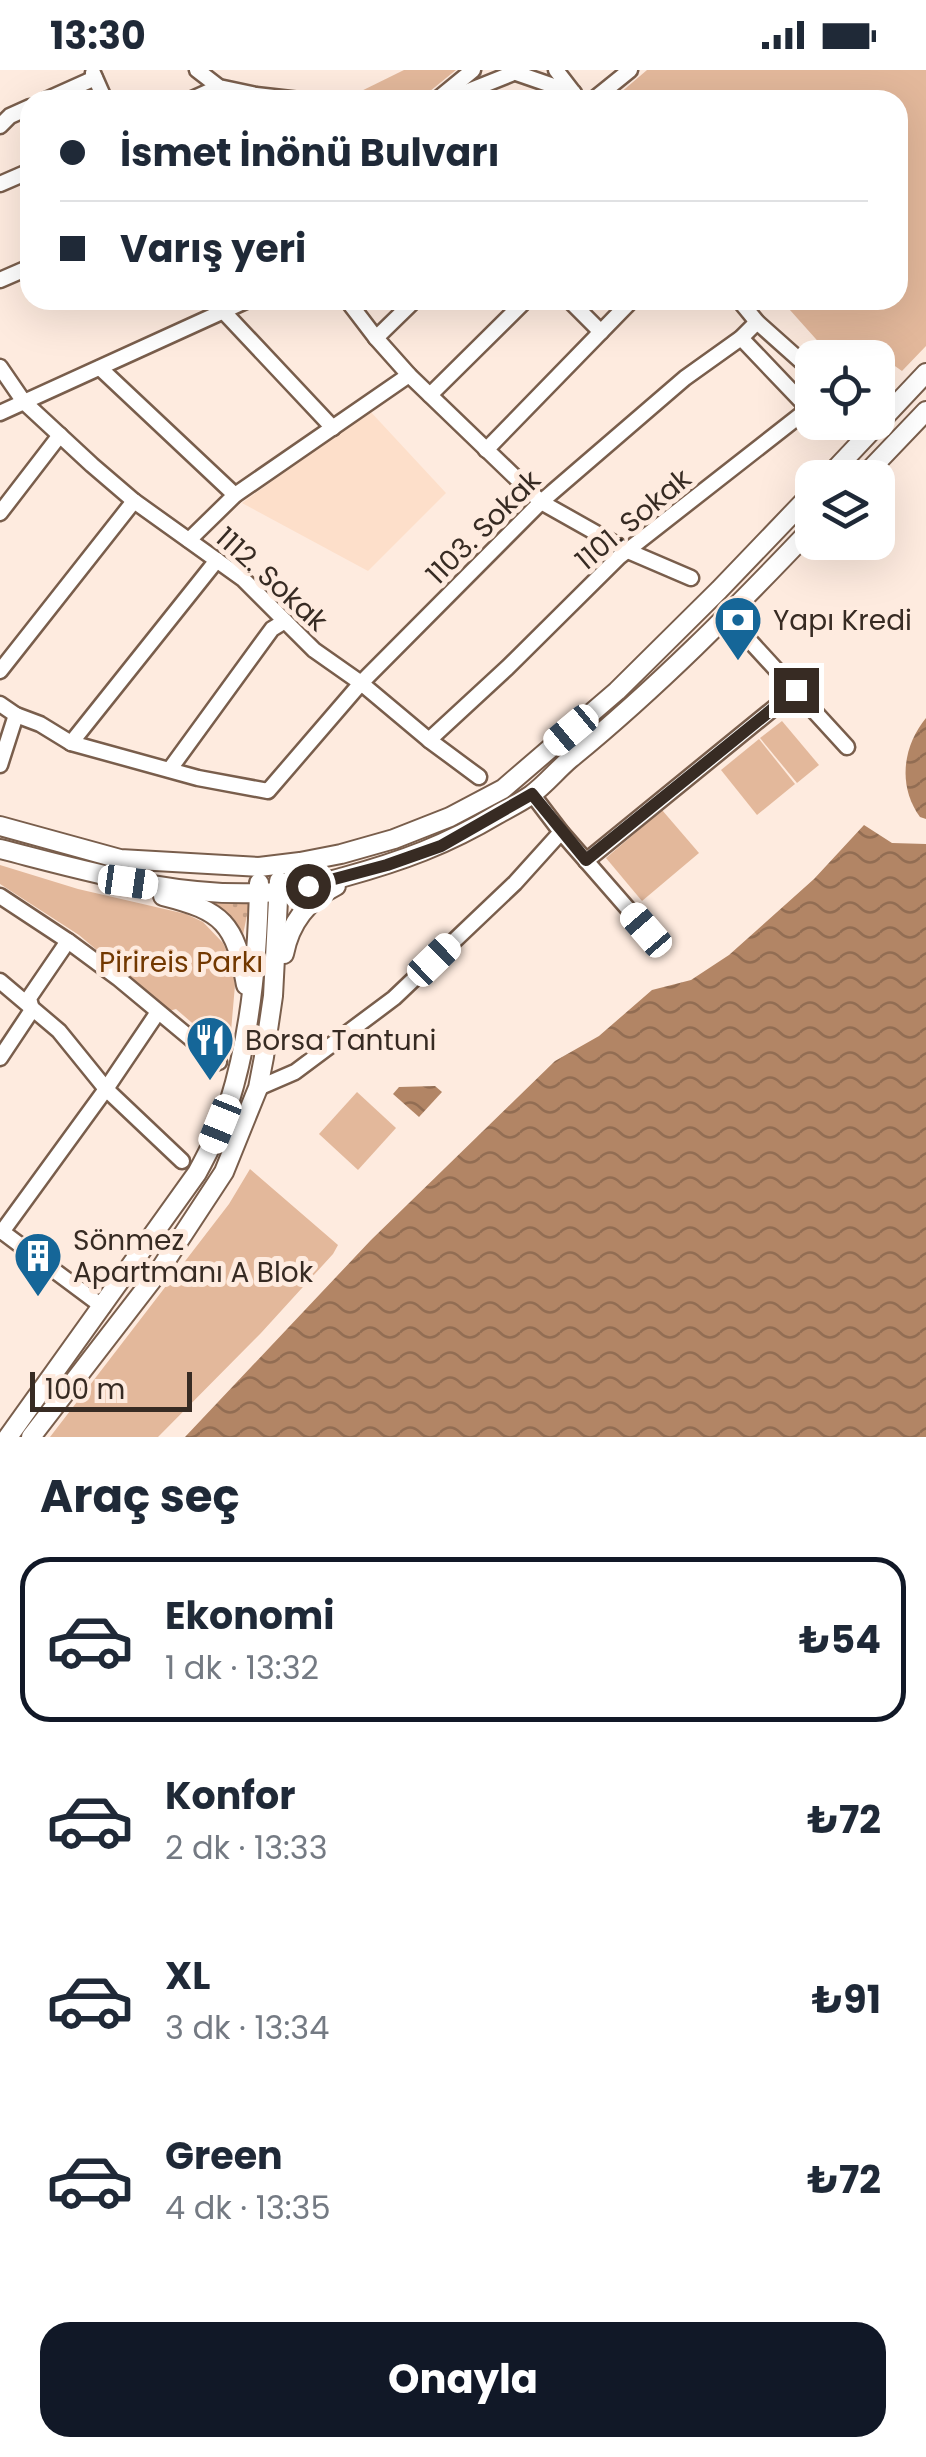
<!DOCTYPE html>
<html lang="tr">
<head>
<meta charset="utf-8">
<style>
  body { margin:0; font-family:Poppins,sans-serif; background:#f2f2f3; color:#1f2937; height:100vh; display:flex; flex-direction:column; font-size:38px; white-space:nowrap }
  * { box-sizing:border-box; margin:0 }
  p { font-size:32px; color:#747a83 }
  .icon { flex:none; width:55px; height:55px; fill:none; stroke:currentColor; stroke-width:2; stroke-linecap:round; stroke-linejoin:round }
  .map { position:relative; height:1367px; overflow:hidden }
  .sheet { display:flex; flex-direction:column; background:#fff; flex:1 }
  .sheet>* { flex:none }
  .guide { position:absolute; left:20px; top:20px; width:888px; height:220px; border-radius:30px; box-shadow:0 10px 40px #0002; display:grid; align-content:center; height:220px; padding:0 40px; background:#fff }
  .fabs { position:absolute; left:795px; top:270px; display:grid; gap:20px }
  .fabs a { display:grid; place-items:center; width:100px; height:100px; border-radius:20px; background:#fff; box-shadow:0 10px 40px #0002; font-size:50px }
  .scale { position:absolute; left:30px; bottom:25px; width:162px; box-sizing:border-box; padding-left:10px; border:5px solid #372b23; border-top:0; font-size:28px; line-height:35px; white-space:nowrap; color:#372b23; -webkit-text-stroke:8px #feebdf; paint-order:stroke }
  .end { position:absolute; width:45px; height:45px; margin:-22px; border:12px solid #372b23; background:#fff; box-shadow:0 0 0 5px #fff }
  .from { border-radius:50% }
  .car { position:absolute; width:30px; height:60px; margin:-30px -15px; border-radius:12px; box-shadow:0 0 8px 2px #0007; background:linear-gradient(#fff 24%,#345 0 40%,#fff 0 76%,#345 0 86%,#fff 0) }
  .guide b { display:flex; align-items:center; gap:35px; height:95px; font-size:38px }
  .guide b+b { border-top:2px solid #e0e1e3 }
  .guide i { width:25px; height:25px; background:#1f2937 }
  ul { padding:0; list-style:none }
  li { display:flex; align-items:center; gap:30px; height:165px; margin:0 20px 15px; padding:0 20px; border:5px solid transparent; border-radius:30px }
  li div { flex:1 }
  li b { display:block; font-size:38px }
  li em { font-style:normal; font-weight:700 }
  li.current { border-color:#111827 }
  li>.icon { width:90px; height:90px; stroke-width:1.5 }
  h2 { padding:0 40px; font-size:45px; line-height:120px }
  .button { display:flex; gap:20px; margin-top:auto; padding:20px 40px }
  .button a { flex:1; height:115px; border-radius:30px; background:#111827; color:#fff; font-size:40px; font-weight:700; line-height:115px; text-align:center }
  .status { display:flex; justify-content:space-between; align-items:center; height:70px; padding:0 50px; background:#fff; direction:ltr }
  .status svg { height:28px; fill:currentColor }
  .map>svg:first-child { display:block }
  .built { fill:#fddfca }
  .grass { fill:url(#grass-dots) }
  .park { fill:#e3b89b }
  .water { fill:url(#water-waves) }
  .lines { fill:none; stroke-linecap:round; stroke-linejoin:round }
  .minor-casing { stroke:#795e4c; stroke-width:19 }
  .major-casing { stroke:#795e4c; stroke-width:22 }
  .minor { stroke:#fff; stroke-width:14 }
  .major { stroke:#fff; stroke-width:18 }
  .route { stroke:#372b23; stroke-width:12 }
  .labels { text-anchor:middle; stroke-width:10; stroke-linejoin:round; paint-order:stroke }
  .street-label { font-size:28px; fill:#372b23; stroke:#feebdf }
  .poi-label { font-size:28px; fill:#372b23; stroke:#feebdf; text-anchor:start }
  .park-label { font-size:28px; fill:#723800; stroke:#feebdf }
</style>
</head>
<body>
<div class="status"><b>13:30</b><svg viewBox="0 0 49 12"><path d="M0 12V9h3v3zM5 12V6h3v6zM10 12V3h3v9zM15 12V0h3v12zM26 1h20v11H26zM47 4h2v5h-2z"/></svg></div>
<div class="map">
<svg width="926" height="1367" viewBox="0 0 926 1367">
  <defs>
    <pattern id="grass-dots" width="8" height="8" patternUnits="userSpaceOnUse" patternTransform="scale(2.5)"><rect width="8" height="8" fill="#e3b89b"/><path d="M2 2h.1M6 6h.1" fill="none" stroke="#c39e85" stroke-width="1.8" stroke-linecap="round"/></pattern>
    <pattern id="water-waves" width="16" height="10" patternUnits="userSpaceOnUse" patternTransform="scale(2.5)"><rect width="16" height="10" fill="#b28565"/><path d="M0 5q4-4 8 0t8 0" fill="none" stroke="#926d53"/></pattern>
  </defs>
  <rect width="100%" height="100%" fill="#feebdf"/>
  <path class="built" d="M369 340 446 423 368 501 242 433Z"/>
  <path class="grass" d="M199 829 250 831 241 874Z"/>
  <g class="park">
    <path d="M404 0H456L419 30H343Z"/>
    <path d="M647 0H926V276L902 301 892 294 878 309V288L832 287 781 230H898V30H612Z"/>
    <path d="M782 651 819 695 797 713 760 668Z"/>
    <path d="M759 669 795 714 757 745 721 700Z"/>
    <path d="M662 740 699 783 642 831 606 788Z"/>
    <path d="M0 795 78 819 186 844 203 852 223 873 232 893 235 915 230 973 213 971 176 939 169 941 79 865 0 814Z"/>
    <path d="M357 1022 396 1058 358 1100 319 1064Z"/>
    <path d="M250 1099 338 1175 333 1184 261 1263 158 1367H50L229 1134Z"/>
  </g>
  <g class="water">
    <path d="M926 648V749L920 747C898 717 902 677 926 648Z"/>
    <path d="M864 755 892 773 926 774V1367H185L371 1170 555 991 599 966 652 920 691 910 729 885 814 809Z"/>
    <path d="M435 1016 442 1022 419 1047 393 1024 399 1017Z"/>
  </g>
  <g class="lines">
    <g class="minor-casing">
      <g id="minor">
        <path d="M197 0 219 17 256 25 300 30"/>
        <path d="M556 0 573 22"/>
        <path d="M93 3 105 30"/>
        <path d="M516 3 574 23"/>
        <path d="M439 28 473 0"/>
        <path d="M46 30 95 8"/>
        <path d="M190 30 219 17"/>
        <path d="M446 30 511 4"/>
        <path d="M593 30 630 0"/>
        <path d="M0 56 10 46 30 37"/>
        <path d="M0 114 30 101"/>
        <path d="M0 210 30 197"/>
        <path d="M347 230 376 268 409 305 541 432 628 481 691 508"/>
        <path d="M569 230 601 262"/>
        <path d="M739 230 757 252 812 301"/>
        <path d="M223 241 333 358"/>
        <path d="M376 268 415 230"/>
        <path d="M0 297 24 332 92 395 134 431 243 509 314 580 361 613 429 670 479 707"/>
        <path d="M100 298 235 425"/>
        <path d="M430 325 526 230"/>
        <path d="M0 343 248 230"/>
        <path d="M486 380 632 230"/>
        <path d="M0 443 60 365"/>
        <path d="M189 470 235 425 409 305"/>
        <path d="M727 546 847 677"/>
        <path d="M0 601 134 431"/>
        <path d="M0 634 16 645 40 654 71 673 198 708 268 721 361 613 541 432 685 308 741 268 757 252"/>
        <path d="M429 670 507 598 619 487 803 343 804 334 741 268"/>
        <path d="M71 673 217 490"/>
        <path d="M0 695 16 645"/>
        <path d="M170 699 272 559 285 551"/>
        <path d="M532 724 561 762 650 864"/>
        <path d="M586 791 796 620"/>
        <path d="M0 826 68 871 118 908 219 992"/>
        <path d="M0 911 59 961 106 1019 182 1091"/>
        <path d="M0 988 32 940 29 928 68 871"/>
        <path d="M258 1018 295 1002 394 928 515 813 561 762"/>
        <path d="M0 1160 103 1237"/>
        <path d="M2 1162 106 1019 158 942"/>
      </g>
    </g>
    <g class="major-casing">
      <g id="major">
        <path d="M827 408 926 303"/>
        <path d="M862 408 926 341"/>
        <path d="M0 756 120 789 259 797 300 792 341 784 394 769 450 747 503 719 617 621 719 520 812 423"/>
        <path d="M0 779C90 802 183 830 277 822 300 820 322 813 344 807 402 791 446 775 498 744 509 738 521 732 531 725 545 715 557 700 570 689 657 618 735 539 812 458"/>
        <path d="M163 826C223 841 235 853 246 915"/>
        <path d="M284 884C290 853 308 830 336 816"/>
        <path d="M8 1367 197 1103C209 1081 221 1057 229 1033 251 963 258 886 259 813"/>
        <path d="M31 1367 159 1201 224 1102 258 1018 264 987 273 926 279 811"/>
      </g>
    </g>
    <use href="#minor" class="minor"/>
    <use href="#major" class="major"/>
  </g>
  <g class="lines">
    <path class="route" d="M308 816 387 795 441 776 532 724 586 790 796 620"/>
  </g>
  <defs>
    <g id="bank-pin" transform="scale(2.5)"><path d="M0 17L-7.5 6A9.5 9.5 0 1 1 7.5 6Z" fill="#156698" stroke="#feebdf"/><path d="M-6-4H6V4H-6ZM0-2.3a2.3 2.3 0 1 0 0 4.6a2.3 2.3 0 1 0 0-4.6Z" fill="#fff"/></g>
    <g id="restaurant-pin" transform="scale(2.5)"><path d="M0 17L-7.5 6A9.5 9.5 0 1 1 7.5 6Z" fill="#156698" stroke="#feebdf"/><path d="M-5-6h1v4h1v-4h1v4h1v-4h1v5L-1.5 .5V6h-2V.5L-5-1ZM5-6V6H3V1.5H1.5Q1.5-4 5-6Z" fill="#fff"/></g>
    <g id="building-pin" transform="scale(2.5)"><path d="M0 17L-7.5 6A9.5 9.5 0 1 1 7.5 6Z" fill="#156698" stroke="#feebdf"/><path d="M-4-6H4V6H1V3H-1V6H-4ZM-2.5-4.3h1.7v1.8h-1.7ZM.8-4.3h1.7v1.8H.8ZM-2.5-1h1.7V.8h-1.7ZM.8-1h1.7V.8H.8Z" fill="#fff"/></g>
  </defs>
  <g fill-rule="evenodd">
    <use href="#bank-pin" x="738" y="550"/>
    <use href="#restaurant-pin" x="210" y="970"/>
    <use href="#building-pin" x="38" y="1186"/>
  </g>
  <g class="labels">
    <g class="street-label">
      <text transform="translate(633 449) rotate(-40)" y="10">1101. Sokak</text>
      <text transform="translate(483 457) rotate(-45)" y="10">1103. Sokak</text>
      <text transform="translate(272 509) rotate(42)" y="10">1112. Sokak</text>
    </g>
    <g class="poi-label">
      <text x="773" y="560">Yapı Kredi</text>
      <text x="245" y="980">Borsa Tantuni</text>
      <text x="73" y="1180">Sönmez<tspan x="73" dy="32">Apartmanı A Blok</tspan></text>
    </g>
    <g class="park-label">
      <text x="181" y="902">Pirireis Parkı</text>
    </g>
  </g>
</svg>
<div class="fabs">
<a><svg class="icon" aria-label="locate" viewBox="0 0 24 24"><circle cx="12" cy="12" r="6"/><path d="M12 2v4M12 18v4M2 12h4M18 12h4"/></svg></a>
<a><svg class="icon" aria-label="layers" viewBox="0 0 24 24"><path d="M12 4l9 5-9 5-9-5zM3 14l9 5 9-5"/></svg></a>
</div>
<div class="scale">100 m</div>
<i class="end from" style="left:308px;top:816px"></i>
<i class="end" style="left:796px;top:620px"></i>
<i class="car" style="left:571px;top:660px;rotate:230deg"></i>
<i class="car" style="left:128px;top:812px;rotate:98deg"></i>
<i class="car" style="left:646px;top:860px;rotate:319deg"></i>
<i class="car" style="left:434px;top:890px;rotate:46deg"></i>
<i class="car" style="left:220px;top:1054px;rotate:202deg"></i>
<div class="guide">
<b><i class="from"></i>İsmet İnönü Bulvarı</b>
<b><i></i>Varış yeri</b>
</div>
</div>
<section class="sheet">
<h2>Araç seç</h2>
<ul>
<li class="current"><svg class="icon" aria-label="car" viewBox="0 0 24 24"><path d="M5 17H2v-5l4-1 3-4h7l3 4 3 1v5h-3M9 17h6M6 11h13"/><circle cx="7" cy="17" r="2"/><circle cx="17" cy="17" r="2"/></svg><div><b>Ekonomi</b><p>1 dk · 13:32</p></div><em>₺54</em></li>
<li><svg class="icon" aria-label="car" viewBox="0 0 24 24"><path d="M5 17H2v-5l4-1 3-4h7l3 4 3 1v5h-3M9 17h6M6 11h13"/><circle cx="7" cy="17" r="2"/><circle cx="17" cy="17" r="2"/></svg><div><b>Konfor</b><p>2 dk · 13:33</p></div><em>₺72</em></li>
<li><svg class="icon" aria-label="car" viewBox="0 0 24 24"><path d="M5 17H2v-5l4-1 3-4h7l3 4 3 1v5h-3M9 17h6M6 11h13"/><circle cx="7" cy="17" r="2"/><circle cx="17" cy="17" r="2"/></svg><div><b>XL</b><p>3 dk · 13:34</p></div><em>₺91</em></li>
<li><svg class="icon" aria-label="car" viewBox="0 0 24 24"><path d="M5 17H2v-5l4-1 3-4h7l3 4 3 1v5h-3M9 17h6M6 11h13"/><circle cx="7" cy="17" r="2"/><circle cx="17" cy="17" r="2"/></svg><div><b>Green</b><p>4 dk · 13:35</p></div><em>₺72</em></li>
</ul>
<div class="button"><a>Onayla</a></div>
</section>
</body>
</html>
